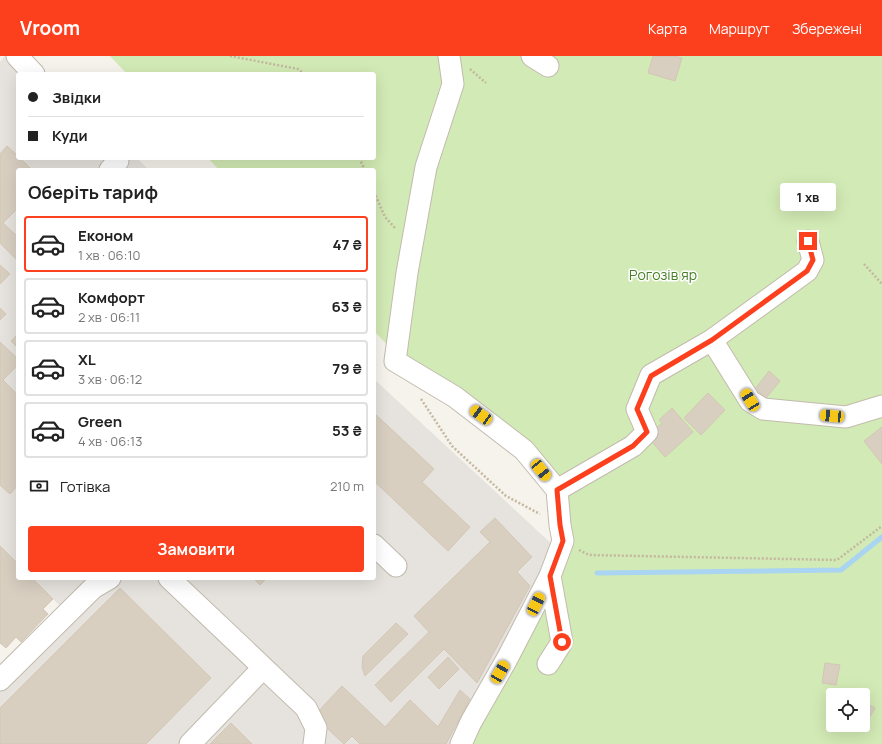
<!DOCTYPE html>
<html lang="uk">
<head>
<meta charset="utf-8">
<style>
  body { margin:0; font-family:Manrope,sans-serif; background:#f2f2f2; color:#222; height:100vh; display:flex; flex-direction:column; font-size:15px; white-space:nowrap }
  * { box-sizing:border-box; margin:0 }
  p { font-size:13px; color:#767676 }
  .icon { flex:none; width:22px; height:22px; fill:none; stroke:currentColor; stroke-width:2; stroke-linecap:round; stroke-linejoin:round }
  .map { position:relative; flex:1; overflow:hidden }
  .side { position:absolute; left:16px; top:112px; width:360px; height:412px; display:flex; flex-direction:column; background:#fff; border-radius:4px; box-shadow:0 4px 16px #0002 }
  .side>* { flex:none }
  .banner { position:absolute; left:16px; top:16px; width:360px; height:88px; border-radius:4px; box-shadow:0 4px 16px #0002; display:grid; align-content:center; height:88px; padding:0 12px; background:#fff }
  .tools { position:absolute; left:826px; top:632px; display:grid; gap:8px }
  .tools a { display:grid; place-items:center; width:44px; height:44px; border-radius:4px; background:#fff; box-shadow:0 4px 16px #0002; font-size:20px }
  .end { position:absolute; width:18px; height:18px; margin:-9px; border:5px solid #fc3f1d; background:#fff; box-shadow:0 0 0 2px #fff }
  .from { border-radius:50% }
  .bubble { position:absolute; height:28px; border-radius:4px; background:#fff; box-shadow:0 4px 16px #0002; font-size:13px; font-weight:700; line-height:28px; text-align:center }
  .car { position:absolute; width:12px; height:24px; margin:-12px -6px; border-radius:5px; box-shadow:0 0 3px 1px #0007; background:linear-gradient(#f5c518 24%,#345 0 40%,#f5c518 0 76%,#345 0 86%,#f5c518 0) }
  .banner b { display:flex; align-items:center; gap:14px; height:38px; font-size:15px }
  .banner b+b { border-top:1px solid #e0e0e0 }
  .banner i { width:10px; height:10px; background:#222 }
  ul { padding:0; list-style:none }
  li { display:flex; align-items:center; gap:12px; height:56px; margin:0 8px 6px; padding:0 4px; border:2px solid #e0e0e0; border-radius:4px }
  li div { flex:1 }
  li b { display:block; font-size:15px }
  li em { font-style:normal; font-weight:700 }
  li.on { border-color:#fc3f1d }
  li>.icon { width:36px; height:36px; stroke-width:1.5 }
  h2 { padding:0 12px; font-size:18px; line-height:48px }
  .pay { display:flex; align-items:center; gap:10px; height:44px; padding:0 12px; font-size:15px }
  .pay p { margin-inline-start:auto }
  .primary-button { display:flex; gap:8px; margin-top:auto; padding:8px 12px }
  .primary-button a { flex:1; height:46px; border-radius:4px; background:#fc3f1d; color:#fff; font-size:16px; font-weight:700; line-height:46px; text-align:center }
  header { display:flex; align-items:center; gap:24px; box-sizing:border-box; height:56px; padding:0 20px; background:#fc3f1d; color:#fff }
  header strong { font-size:19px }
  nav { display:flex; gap:22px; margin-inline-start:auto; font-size:14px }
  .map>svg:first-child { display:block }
  .industrial { fill:#e6e2dd }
  .green { fill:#d2eab5; fill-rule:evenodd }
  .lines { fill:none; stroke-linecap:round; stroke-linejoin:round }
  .stream { stroke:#a9d4f2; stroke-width:5 }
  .building { fill:#d8cfc1; stroke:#d3c7b4 }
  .minor-casing { stroke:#c2bbae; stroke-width:23 }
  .path { stroke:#c4b79f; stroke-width:2.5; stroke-dasharray:2 2; stroke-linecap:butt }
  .minor { stroke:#fff; stroke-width:21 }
  .route { stroke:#fc3f1d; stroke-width:5 }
  .labels { text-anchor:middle; stroke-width:3; stroke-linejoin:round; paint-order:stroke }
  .park-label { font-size:14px; fill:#4a7f2a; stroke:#fff }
</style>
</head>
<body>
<header>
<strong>Vroom</strong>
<nav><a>Карта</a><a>Маршрут</a><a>Збережені</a></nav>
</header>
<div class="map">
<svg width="882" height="688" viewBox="0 0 882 688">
  <rect width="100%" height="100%" fill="#f6f3ec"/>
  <g class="industrial">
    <path d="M5 0H12L35 18H18V102H137L149 114H18V508L0 490V6Z"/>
    <path d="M374 323 555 491 451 688H0V614L62 552 32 522H374Z"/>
  </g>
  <path class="green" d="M110 0H882V688H473L474 671 556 524 563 436 391 293 374 275V114H219L208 102H374V18H127ZM833 639H863V669H833Z"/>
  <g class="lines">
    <path class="stream" d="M597 517 841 514 882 481"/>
  </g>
  <g class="building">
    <path d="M653 0H675L682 2 675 25 648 17Z"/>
    <path d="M7 90 18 100V102H20L32 114H18V152L3 167 18 181V205L0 187V98Z"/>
    <path d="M0 209 10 218 0 228Z"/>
    <path d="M0 252 6 258 0 264Z"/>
    <path d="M18 278V292L11 285Z"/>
    <path d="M0 286 18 303V309L3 324 18 339V429L10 438 0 429Z"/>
    <path d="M769 315 780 325 766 342 755 333Z"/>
    <path d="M708 337 725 354 701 379 684 362Z"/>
    <path d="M672 352 693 376 665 401 647 380 662 367 659 364Z"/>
    <path d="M374 357 434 413 422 426 470 471 448 495 374 425Z"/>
    <path d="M882 371V408L864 385Z"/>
    <path d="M495 462 532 501 517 516 530 530 477 627 444 593 391 646 375 629 429 576 414 560 490 486 480 476Z"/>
    <path d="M0 490 18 508V522H32L53 543 43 553 48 558 21 586 16 581 6 592 0 587Z"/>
    <path d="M253 522H267L260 529Z"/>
    <path d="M120 532 211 622 146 688H0V652Z"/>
    <path d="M396 567 408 578 365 620 362 611 363 600Z"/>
    <path d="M448 601 459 613 439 633 428 621Z"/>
    <path d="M825 607 840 609 836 629 822 627Z"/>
    <path d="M342 630 385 671 410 644 438 671 460 634 470 643 446 688H360L352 680 344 688 314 660Z"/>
    <path d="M866 647 875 652 861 675 852 670 863 669V652Z"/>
    <path d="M231 667 252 688H210Z"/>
  </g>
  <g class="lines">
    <g class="minor-casing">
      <g id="minor">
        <path d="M17 0 34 18"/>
        <path d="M449 0 453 28 426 111 407 217 395 305 455 341 524 394 557 434 560 469 563 485 550 520 507 603 471 666 461 688"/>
        <path d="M532 0 548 10"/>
        <path d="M110 114 118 105 116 102"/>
        <path d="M712 284 750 345 763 353 846 361 882 350"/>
        <path d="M557 434 633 390 647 376 637 353 651 319 712 284 807 215 813 204 808 185"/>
        <path d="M374 489 396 510"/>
        <path d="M169 522 306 652 316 672 314 688"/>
        <path d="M548 608 562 586 550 520"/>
        <path d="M0 624 93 532 110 522"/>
        <path d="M190 688 263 612"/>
      </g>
    </g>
    <g class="path">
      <path d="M230 0 298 13 304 18"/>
      <path d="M470 13 486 27"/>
      <path d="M359 102 365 114"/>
      <path d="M374 136 385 161 396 173"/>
      <path d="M864 208 882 228"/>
      <path d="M421 343 452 390 506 440 540 458"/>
      <path d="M579 494 589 499 837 504 882 470"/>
    </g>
    <use href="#minor" class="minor"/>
  </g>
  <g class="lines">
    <path class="route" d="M562 586 550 520 563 485 560 469 557 434 633 390 647 376 637 353 651 320 712 284 807 215 813 204 808 185"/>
  </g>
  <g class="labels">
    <g class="park-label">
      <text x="663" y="224">Рогозів яр</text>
    </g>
  </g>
</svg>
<div class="tools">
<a><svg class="icon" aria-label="locate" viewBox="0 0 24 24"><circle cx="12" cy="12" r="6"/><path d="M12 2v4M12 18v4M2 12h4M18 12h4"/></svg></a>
</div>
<i class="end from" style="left:562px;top:586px"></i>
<i class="end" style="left:808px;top:185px"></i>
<div class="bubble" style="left:780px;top:127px;width:56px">1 хв</div>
<i class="car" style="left:750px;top:344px;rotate:328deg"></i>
<i class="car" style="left:481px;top:359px;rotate:306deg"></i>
<i class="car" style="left:832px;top:360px;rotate:275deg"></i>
<i class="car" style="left:541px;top:414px;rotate:141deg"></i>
<i class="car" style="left:536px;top:548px;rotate:27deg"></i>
<i class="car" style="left:500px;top:616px;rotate:30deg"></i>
<div class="banner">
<b><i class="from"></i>Звідки</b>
<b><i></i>Куди</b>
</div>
<section class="side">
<h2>Оберіть тариф</h2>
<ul>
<li class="on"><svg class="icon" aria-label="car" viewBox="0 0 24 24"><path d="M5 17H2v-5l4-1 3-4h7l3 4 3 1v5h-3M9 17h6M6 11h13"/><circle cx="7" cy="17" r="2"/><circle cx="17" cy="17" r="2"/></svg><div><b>Економ</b><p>1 хв · 06:10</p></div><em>47 ₴</em></li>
<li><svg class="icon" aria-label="car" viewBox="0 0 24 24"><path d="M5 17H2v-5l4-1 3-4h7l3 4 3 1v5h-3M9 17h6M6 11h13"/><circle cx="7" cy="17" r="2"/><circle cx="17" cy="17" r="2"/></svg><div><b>Комфорт</b><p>2 хв · 06:11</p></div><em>63 ₴</em></li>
<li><svg class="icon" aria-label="car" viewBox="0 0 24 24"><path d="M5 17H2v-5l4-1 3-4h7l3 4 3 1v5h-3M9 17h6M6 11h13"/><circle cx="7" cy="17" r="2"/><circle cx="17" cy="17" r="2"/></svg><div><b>XL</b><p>3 хв · 06:12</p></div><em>79 ₴</em></li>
<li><svg class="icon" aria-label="car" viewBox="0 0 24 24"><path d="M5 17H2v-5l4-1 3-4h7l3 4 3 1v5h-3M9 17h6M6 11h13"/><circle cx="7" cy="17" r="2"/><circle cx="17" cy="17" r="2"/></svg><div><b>Green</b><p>4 хв · 06:13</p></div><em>53 ₴</em></li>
</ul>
<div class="pay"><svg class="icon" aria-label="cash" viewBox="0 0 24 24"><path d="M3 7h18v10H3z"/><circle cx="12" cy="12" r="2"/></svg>Готівка<p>210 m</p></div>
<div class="primary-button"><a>Замовити</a></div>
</section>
</div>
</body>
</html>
